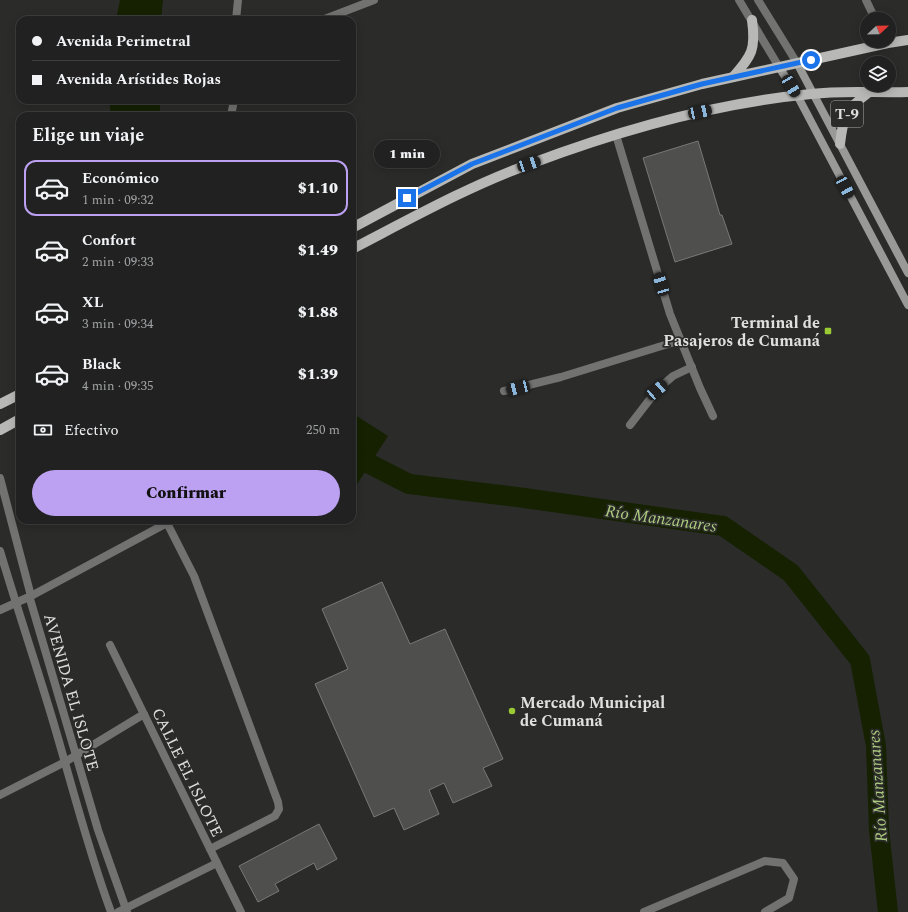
<!DOCTYPE html>
<html lang="es">
<head>
<meta charset="utf-8">
<style>
  body { margin:0; font-family:Spectral,serif; background:#2d2e2d; color:#f1f3f6; height:100vh; display:flex; flex-direction:column; font-size:15px; white-space:nowrap }
  * { box-sizing:border-box; margin:0 }
  p { font-size:13px; color:#a2a3a5 }
  .icon { flex:none; width:22px; height:22px; fill:none; stroke:currentColor; stroke-width:2; stroke-linecap:round; stroke-linejoin:round }
  .map { position:relative; flex:1; overflow:hidden }
  .sheet { position:absolute; left:16px; top:112px; width:340px; height:412px; display:flex; flex-direction:column; background:#202120; border-radius:12px; box-shadow:0 2px 10px #0003,0 0 0 1px #3d3e3e }
  .sheet>* { flex:none }
  .banner { position:absolute; left:16px; top:16px; width:340px; height:88px; border-radius:12px; box-shadow:0 2px 10px #0003,0 0 0 1px #3d3e3e; display:grid; align-content:center; height:88px; padding:0 16px; background:#202120 }
  .needle { width:26px; rotate:68deg }
  .fabs { position:absolute; left:860px; top:12px; display:grid; gap:8px }
  .fabs a { display:grid; place-items:center; width:36px; height:36px; border-radius:50%; background:#202120; box-shadow:0 2px 10px #0003,0 0 0 1px #3d3e3e; font-size:20px }
  .end { position:absolute; width:18px; height:18px; margin:-9px; border:5px solid #1a73e8; background:#fff; box-shadow:0 0 0 2px #fff }
  .from { border-radius:50% }
  .bubble { position:absolute; height:28px; border-radius:14px; background:#202120; box-shadow:0 2px 10px #0003,0 0 0 1px #3d3e3e; font-size:13px; font-weight:800; line-height:28px; text-align:center }
  .car { position:absolute; width:12px; height:24px; margin:-12px -6px; border-radius:5px; box-shadow:0 0 3px 1px #0007; background:linear-gradient(#222 24%,#8ab4d8 0 40%,#222 0 76%,#8ab4d8 0 86%,#222 0) }
  .banner b { display:flex; align-items:center; gap:14px; height:38px; font-size:15px }
  .banner b+b { border-top:1px solid #3d3e3e }
  .banner i { width:10px; height:10px; background:#f1f3f6 }
  ul { padding:0; list-style:none }
  li { display:flex; align-items:center; gap:12px; height:56px; margin:0 8px 6px; padding:0 8px; border:2px solid transparent; border-radius:12px }
  li div { flex:1 }
  li b { display:block; font-size:15px }
  li em { font-style:normal; font-weight:800 }
  li.active { border-color:#bca0f2 }
  li>.icon { width:36px; height:36px; stroke-width:1.5 }
  h2 { padding:0 16px; font-size:18px; line-height:48px }
  .pay { display:flex; align-items:center; gap:10px; height:44px; padding:0 16px; font-size:15px }
  .pay p { margin-inline-start:auto }
  .button { display:flex; gap:8px; margin-top:auto; padding:8px 16px }
  .button a { flex:1; height:46px; border-radius:24px; background:#bca0f2; color:#111; font-size:16px; font-weight:800; line-height:46px; text-align:center }
  .map>svg:first-child { display:block }
  .water { fill:#152100 }
  .lines { fill:none; stroke-linecap:round; stroke-linejoin:round }
  .river { stroke:#152100; stroke-width:20 }
  .building { fill:#4f504e; stroke:#787977 }
  .minor { stroke:#727271; stroke-width:8 }
  .secondary { stroke:#999a98; stroke-width:8 }
  .primary { stroke:#b8b9b6; stroke-width:10 }
  .route { stroke:#1a73e8; stroke-width:5 }
  .poi-dot { fill:#9acb34; stroke:#2b2c2a; stroke-width:1.5 }
  .labels { text-anchor:middle; stroke-width:3.5; stroke-linejoin:round; paint-order:stroke }
  .shield { fill:#2b2c2a; stroke:#aaaba9; stroke-width:1 }
  .shield-label { font-size:15px; font-weight:bold; fill:#e0e1df }
  .poi-label { font-size:16px; font-weight:bold; fill:#e0e1df; stroke:#2b2c2a; text-anchor:end }
  .street-label { font-size:16px; fill:#e0e1df; stroke:#2b2c2a }
  .water-label { font-size:17px; font-style:italic; fill:#adcb7f; stroke:#2b2c2a }
</style>
</head>
<body>
<div class="map">
<svg width="908" height="912" viewBox="0 0 908 912">
  <rect width="100%" height="100%" fill="#2b2c2a"/>
  <g class="water">
    <path d="M120 0H163L161 20H116Z"/>
    <path d="M109 100H160V116H111Z"/>
    <path d="M352 413 388 436 352 492Z"/>
  </g>
  <g class="lines">
    <path class="river" d="M352 455 409 484 517 497 723 526 791 573 860 660 876 746 879 830 888 912"/>
  </g>
  <g class="building">
    <path d="M698 141 720 215H722L732 244 675 262 643 158Z"/>
    <path d="M382 582 410 644 445 629 503 759 483 768 492 786 453 803 444 783 429 790 439 814 404 830 394 808 374 817 315 684 348 669 322 609Z"/>
    <path d="M319 824 337 859 317 870 314 863 275 884 279 891 258 902 239 866Z"/>
  </g>
  <g class="lines">
    <g class="minor">
      <path d="M739 0 779 67"/>
      <path d="M758 0 797 63"/>
      <path d="M866 0 875 19"/>
      <path d="M236 20 238 0"/>
      <path d="M322 20 374 0"/>
      <path d="M231 116 234 100"/>
      <path d="M616 135 670 314 700 388 713 416"/>
      <path d="M504 391 561 377 681 340"/>
      <path d="M630 425 657 390 673 376 692 367"/>
      <path d="M0 478 31 596 30 599 98 830 127 912"/>
      <path d="M0 551C17 608 36 664 53 721 72 785 88 850 111 912"/>
      <path d="M0 610 31 596 167 523 194 576 278 802 279 809 275 816 210 849"/>
      <path d="M110 645 241 912"/>
      <path d="M0 795 65 762 144 714"/>
      <path d="M118 912 217 863"/>
      <path d="M644 912 765 861 783 863 794 879 789 898 765 912"/>
    </g>
    <g class="secondary">
      <path d="M797 63 908 273"/>
      <path d="M779 67 797 95 908 305"/>
    </g>
    <g class="primary">
      <path d="M733 77C752 56 756 49 752 20"/>
      <path d="M840 144C843 117 846 109 868 93"/>
      <path d="M352 228 472 164 617 108 702 84 888 43 908 40"/>
      <path d="M352 249C410 219 469 186 530 164 620 130 715 103 811 94 843 90 876 93 908 92"/>
      <path d="M0 404 20 394"/>
      <path d="M0 430 20 419"/>
    </g>
  </g>
  <g class="lines">
    <path class="route" d="M407 198 472 164 617 108 702 84 811 60"/>
  </g>
  <g class="poi-dot">
    <rect x="824" y="327" width="8" height="8" rx="2"/>
    <circle cx="512" cy="711" r="4"/>
  </g>
  <g class="labels">
    <rect class="shield" x="831" y="101" width="32" height="26" rx="3"/>
    <g class="shield-label">
      <text x="847" y="119">T-9</text>
    </g>
    <g class="poi-label">
      <text x="820" y="328">Terminal de<tspan x="820" dy="18">Pasajeros de Cumaná</tspan></text>
      <text x="520" y="708" text-anchor="start">Mercado Municipal<tspan x="520" dy="18">de Cumaná</tspan></text>
    </g>
    <g class="street-label">
      <text transform="translate(72 692) rotate(74)" y="6">AVENIDA EL ISLOTE</text>
      <text transform="translate(188 772) rotate(64)" y="6">CALLE EL ISLOTE</text>
    </g>
    <g class="water-label">
      <text transform="translate(661 518) rotate(8)" y="6">Río Manzanares</text>
      <text transform="translate(877 786) rotate(-94)" y="6">Río Manzanares</text>
    </g>
  </g>
</svg>
<div class="fabs">
<a><svg class="needle" viewBox="-14 -14 28 28"><path d="M0-13l5 13h-10z" fill="#e53935"/><path d="M0 13l5-13h-10z" fill="#a2a3a5"/></svg></a>
<a><svg class="icon" aria-label="layers" viewBox="0 0 24 24"><path d="M12 4l9 5-9 5-9-5zM3 14l9 5 9-5"/></svg></a>
</div>
<i class="end from" style="left:811px;top:60px"></i>
<i class="end" style="left:407px;top:198px"></i>
<div class="bubble" style="left:374px;top:140px;width:66px">1 min</div>
<i class="car" style="left:791px;top:86px;rotate:149deg"></i>
<i class="car" style="left:700px;top:112px;rotate:78deg"></i>
<i class="car" style="left:529px;top:164px;rotate:72deg"></i>
<i class="car" style="left:845px;top:187px;rotate:152deg"></i>
<i class="car" style="left:661px;top:284px;rotate:343deg"></i>
<i class="car" style="left:518px;top:388px;rotate:256deg"></i>
<i class="car" style="left:657px;top:390px;rotate:49deg"></i>
<div class="banner">
<b><i class="from"></i>Avenida Perimetral</b>
<b><i></i>Avenida Arístides Rojas</b>
</div>
<section class="sheet">
<h2>Elige un viaje</h2>
<ul>
<li class="active"><svg class="icon" aria-label="car" viewBox="0 0 24 24"><path d="M5 17H2v-5l4-1 3-4h7l3 4 3 1v5h-3M9 17h6M6 11h13"/><circle cx="7" cy="17" r="2"/><circle cx="17" cy="17" r="2"/></svg><div><b>Económico</b><p>1 min · 09:32</p></div><em>$1.10</em></li>
<li><svg class="icon" aria-label="car" viewBox="0 0 24 24"><path d="M5 17H2v-5l4-1 3-4h7l3 4 3 1v5h-3M9 17h6M6 11h13"/><circle cx="7" cy="17" r="2"/><circle cx="17" cy="17" r="2"/></svg><div><b>Confort</b><p>2 min · 09:33</p></div><em>$1.49</em></li>
<li><svg class="icon" aria-label="car" viewBox="0 0 24 24"><path d="M5 17H2v-5l4-1 3-4h7l3 4 3 1v5h-3M9 17h6M6 11h13"/><circle cx="7" cy="17" r="2"/><circle cx="17" cy="17" r="2"/></svg><div><b>XL</b><p>3 min · 09:34</p></div><em>$1.88</em></li>
<li><svg class="icon" aria-label="car" viewBox="0 0 24 24"><path d="M5 17H2v-5l4-1 3-4h7l3 4 3 1v5h-3M9 17h6M6 11h13"/><circle cx="7" cy="17" r="2"/><circle cx="17" cy="17" r="2"/></svg><div><b>Black</b><p>4 min · 09:35</p></div><em>$1.39</em></li>
</ul>
<div class="pay"><svg class="icon" aria-label="cash" viewBox="0 0 24 24"><path d="M3 7h18v10H3z"/><circle cx="12" cy="12" r="2"/></svg>Efectivo<p>250 m</p></div>
<div class="button"><a>Confirmar</a></div>
</section>
</div>
</body>
</html>
